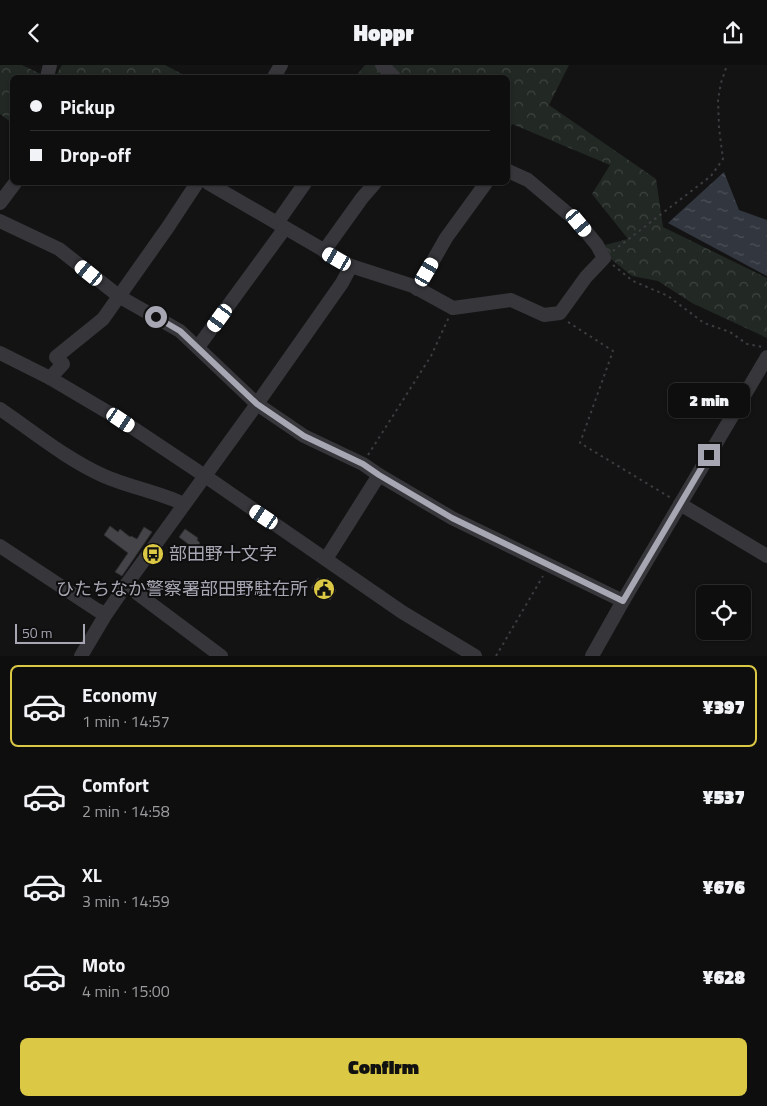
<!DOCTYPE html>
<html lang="en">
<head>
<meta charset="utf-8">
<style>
  body { margin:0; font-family:"Titillium Web","Noto Sans JP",sans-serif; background:#1c1c1d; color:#f1f3f6; height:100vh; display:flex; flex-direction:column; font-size:19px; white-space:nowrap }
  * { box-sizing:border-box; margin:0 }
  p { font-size:16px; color:#9b9c9e }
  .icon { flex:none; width:28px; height:28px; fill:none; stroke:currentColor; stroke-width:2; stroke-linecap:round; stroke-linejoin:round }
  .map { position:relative; height:591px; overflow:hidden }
  .side { display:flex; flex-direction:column; background:#0e0e0f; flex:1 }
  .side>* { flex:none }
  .banner { position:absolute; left:10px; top:10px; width:500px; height:110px; border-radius:8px; box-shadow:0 1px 4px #0004,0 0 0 1px #2e2e2f; display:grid; align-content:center; height:110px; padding:0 20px; background:#0e0e0f }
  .tools { position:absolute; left:696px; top:520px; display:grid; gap:10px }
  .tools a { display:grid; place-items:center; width:55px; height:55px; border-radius:8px; background:#0e0e0f; box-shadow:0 1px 4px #0004,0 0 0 1px #2e2e2f; font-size:25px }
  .scale { position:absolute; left:15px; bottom:12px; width:70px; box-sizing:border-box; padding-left:5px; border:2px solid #a6a7b3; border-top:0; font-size:14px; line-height:18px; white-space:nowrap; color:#a6a7b3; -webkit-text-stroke:4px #0e0e0f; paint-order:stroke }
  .end { position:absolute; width:22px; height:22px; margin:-11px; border:6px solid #a6a7b3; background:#111; box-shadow:0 0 0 2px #111 }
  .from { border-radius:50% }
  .bubble { position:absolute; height:35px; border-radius:8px; background:#0e0e0f; box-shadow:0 1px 4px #0004,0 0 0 1px #2e2e2f; font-size:16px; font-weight:800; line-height:35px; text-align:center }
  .car { position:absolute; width:15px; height:30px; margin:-15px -8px; border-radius:6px; box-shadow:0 0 4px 1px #0007; background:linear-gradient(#fff 24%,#345 0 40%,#fff 0 76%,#345 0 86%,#fff 0) }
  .banner b { display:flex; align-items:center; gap:18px; height:48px; font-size:19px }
  .banner b+b { border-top:1px solid #2e2e2f }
  .banner i { width:12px; height:12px; background:#f1f3f6 }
  ul { padding:9px 0 0; list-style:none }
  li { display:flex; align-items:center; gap:15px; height:82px; margin:0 10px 8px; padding:0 10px; border:2px solid transparent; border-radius:8px }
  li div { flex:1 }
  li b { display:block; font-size:19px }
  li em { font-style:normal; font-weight:800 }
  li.active { border-color:#dbc844 }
  li>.icon { width:45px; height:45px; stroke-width:1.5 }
  .cta { display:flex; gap:10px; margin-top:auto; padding:10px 20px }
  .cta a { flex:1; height:58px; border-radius:8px; background:#dbc844; color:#111; font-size:20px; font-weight:800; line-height:58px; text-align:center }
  header { display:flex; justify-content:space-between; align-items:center; height:65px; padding:0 20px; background:#0e0e0f; font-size:22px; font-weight:800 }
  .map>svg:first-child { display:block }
  .forest { fill:url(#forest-crowns) }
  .water { fill:url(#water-ripples) }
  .building { fill:#454549; stroke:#2e2d30 }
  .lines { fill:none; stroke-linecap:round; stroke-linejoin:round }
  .path { stroke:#3c3d41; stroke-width:2; stroke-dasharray:2.5 4; stroke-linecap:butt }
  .minor { stroke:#36363b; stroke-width:14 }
  .route { stroke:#a6a7b3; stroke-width:6 }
  .labels { text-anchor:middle; stroke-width:4; stroke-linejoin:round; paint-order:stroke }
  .poi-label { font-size:18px; fill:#a6a7b3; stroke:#0e0e0f; text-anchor:start }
</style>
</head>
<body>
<header><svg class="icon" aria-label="back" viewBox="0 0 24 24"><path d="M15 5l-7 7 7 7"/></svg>Hoppr<svg class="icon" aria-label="share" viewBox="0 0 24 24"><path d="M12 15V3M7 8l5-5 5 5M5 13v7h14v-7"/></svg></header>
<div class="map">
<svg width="767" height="591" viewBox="0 0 767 591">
  <defs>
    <pattern id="forest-crowns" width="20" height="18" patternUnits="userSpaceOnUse" patternTransform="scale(1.25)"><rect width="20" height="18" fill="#222824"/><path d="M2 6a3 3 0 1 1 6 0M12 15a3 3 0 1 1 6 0" fill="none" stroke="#3f4441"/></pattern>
    <pattern id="water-ripples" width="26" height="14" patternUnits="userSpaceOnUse" patternTransform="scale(1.25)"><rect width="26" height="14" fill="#32373f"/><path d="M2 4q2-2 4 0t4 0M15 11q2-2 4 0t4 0" fill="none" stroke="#4d5158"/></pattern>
  </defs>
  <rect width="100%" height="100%" fill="#131314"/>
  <g class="forest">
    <path d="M0 0H22L47 12H12V58L0 49Z"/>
    <path d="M62 0H165L188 12H55Z"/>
    <path d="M365 0H569L549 40 656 114 663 162 767 213V273L692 238 658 216 632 211 611 194 605 180 628 174 592 129 610 100 512 59 508 71V12H355Z"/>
  </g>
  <path class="water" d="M724 107 739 145 767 155V211L668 158Z"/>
  <g class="building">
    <path d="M110 461 118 467 120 464 130 472 131 471 137 474 144 462 152 467 122 511 115 507 128 488 104 470Z"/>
    <path d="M185 464 198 473 197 475 200 478 196 485 179 472Z"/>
    <path d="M318 513 336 525 330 535 311 523Z"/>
  </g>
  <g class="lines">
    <g class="path">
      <path d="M613 186 711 111 723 94 719 63 718 34 721 18 727 0"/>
      <path d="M613 200 633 216 668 231 704 258 730 267 747 279 762 282"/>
      <path d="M568 257 613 286 580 378 671 433"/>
      <path d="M368 390 431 291 449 252"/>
      <path d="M496 591 543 511"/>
    </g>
    <g class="minor">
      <path d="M382 0 394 12"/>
      <path d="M47 12 50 0"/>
      <path d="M274 12 281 0"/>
      <path d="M208 118 351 201 413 221 453 243 511 235 544 250 560 248 586 212 604 193 597 180 579 158 528 115 508 106"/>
      <path d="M0 138 15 118"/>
      <path d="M0 156 59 184 120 232 180 266 257 339 304 371 363 399 379 410 452 453 623 536"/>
      <path d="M277 158 305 118"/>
      <path d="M324 186 362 133 375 118"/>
      <path d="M417 224 446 173 486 118"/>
      <path d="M198 282 285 163"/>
      <path d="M0 288 50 313 121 355 205 411 402 547 475 591"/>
      <path d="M50 313 63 299 56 292 103 254 168 162 197 118"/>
      <path d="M0 344C34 367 66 394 104 411 129 422 158 427 184 439"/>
      <path d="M680 439 767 491"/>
      <path d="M0 481 97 545 106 549"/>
      <path d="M326 494 379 410"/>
      <path d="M126 520 221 591"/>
      <path d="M81 591 106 549 126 520 257 339 342 218 351 201"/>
      <path d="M592 591 623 536 767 292"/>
    </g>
  </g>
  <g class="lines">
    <path class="route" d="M156 252 180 266 257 339 304 371 363 399 379 410 452 453 623 536 709 390"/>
  </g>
  <defs>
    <g id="bus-disc" transform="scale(1.125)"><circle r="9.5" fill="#dbc844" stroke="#0e0e0f"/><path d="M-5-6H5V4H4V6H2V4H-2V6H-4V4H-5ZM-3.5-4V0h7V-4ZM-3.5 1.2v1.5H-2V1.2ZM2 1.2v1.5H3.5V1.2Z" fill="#111"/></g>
    <g id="civic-disc" transform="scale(1.125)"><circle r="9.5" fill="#dbc844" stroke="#0e0e0f"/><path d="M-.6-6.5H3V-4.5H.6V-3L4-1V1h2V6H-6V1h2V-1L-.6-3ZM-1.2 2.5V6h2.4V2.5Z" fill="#111"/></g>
  </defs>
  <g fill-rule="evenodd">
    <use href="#bus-disc" x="153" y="489"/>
    <use href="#civic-disc" x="324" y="524"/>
  </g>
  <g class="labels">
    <g class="poi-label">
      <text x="169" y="495">部田野十文字</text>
      <text x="308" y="530" text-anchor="end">ひたちなか警察署部田野駐在所</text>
    </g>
  </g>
</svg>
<div class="tools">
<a><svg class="icon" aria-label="locate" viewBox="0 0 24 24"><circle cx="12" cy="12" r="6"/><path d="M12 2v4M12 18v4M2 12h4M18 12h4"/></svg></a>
</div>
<div class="scale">50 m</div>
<i class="end from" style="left:156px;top:252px"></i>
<i class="end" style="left:709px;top:390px"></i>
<div class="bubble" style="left:668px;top:318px;width:82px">2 min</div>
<i class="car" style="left:579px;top:158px;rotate:140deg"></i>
<i class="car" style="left:337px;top:194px;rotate:300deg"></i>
<i class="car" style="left:427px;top:207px;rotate:30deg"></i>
<i class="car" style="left:89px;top:208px;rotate:309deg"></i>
<i class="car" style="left:220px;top:253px;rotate:216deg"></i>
<i class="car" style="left:121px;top:355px;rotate:124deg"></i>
<i class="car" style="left:264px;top:452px;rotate:304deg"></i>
<div class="banner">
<b><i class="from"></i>Pickup</b>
<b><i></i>Drop-off</b>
</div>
</div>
<section class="side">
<ul>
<li class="active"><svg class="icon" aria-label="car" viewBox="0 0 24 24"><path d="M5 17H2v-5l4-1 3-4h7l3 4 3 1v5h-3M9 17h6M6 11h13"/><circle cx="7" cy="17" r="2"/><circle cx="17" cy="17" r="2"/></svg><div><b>Economy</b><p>1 min · 14:57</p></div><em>¥397</em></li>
<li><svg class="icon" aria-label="car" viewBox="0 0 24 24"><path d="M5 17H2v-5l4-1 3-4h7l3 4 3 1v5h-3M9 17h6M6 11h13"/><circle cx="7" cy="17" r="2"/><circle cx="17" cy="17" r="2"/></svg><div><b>Comfort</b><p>2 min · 14:58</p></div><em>¥537</em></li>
<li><svg class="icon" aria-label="car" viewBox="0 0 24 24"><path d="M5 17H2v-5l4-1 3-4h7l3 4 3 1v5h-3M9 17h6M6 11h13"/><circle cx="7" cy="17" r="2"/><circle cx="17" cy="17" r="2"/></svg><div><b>XL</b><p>3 min · 14:59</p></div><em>¥676</em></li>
<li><svg class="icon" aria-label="car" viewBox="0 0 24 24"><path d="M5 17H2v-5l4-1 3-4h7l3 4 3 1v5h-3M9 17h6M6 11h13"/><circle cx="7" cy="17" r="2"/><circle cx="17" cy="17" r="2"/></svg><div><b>Moto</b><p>4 min · 15:00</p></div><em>¥628</em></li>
</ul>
<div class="cta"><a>Confirm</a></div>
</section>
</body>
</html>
